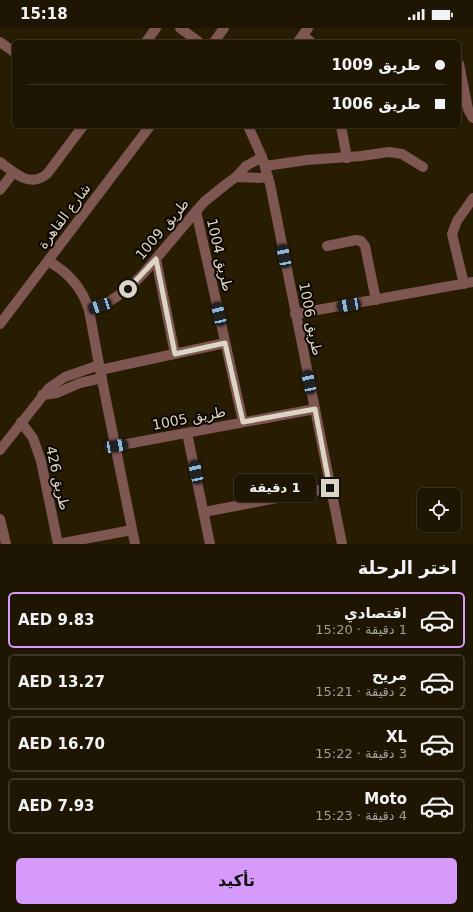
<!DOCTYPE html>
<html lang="ar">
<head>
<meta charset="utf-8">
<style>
  body { margin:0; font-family:"DejaVu Sans",Cairo,sans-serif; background:#2b2211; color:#f1f3f6; direction:rtl; height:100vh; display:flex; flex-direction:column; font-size:15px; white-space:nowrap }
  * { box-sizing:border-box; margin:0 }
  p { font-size:13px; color:#a19f99 }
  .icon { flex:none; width:22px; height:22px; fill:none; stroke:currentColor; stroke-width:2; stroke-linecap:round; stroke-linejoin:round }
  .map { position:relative; height:516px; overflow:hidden; direction:ltr }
  .sheet { display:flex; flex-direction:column; background:#1e1502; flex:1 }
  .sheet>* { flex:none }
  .hud { position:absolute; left:12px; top:12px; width:449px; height:88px; border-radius:6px; box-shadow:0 1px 3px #0004,0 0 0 1px #3c3424; direction:rtl; display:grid; align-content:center; height:88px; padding:0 16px; background:#1e1502 }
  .fabs { position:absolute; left:417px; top:460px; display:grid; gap:8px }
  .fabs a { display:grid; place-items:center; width:44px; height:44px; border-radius:6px; background:#1e1502; box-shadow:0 1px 3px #0004,0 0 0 1px #3c3424; font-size:20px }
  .end { position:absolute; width:18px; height:18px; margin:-9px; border:5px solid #dcd5c5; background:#111; box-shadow:0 0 0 2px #111 }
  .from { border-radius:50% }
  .bubble { position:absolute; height:28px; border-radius:6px; background:#1e1502; box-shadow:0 1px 3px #0004,0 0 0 1px #3c3424; font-size:13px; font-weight:700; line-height:28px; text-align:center; direction:rtl }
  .car { position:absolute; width:12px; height:24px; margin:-12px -6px; border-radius:5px; box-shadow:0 0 3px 1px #0007; background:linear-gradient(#222 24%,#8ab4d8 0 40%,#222 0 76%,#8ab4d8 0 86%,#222 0) }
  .hud b { display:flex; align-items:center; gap:14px; height:38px; font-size:15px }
  .hud b+b { border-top:1px solid #3c3424 }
  .hud i { width:10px; height:10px; background:#f1f3f6 }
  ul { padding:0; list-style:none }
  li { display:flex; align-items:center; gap:12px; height:56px; margin:0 8px 6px; padding:0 8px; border:2px solid #3c3424; border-radius:6px }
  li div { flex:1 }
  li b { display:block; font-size:15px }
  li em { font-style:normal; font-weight:700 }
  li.current { border-color:#d69bfa }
  li>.icon { width:36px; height:36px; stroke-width:1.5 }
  h2 { padding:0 16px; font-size:18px; line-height:48px }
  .primary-button { display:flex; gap:8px; margin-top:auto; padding:8px 16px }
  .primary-button a { flex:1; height:46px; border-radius:6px; background:#d69bfa; color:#111; font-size:16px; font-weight:700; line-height:46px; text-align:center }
  .status { display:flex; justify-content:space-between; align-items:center; height:28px; padding:0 20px; background:#1e1502; direction:ltr }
  .status svg { height:11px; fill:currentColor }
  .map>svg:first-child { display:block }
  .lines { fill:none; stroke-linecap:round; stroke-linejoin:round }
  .minor { stroke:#7e5652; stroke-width:10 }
  .tertiary { stroke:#7e5652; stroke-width:10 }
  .route { stroke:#dcd5c5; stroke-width:5 }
  .labels { text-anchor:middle; stroke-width:4; stroke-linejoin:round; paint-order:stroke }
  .street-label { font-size:14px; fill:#dcd5c5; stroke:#0c0701 }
</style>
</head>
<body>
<div class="status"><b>15:18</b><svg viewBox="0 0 49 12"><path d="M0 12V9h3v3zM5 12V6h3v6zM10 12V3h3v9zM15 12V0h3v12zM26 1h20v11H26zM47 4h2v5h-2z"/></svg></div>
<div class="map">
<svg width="473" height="516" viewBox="0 0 473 516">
  <rect width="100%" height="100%" fill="#281c02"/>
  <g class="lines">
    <g class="minor">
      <path d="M180 0 199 14"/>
      <path d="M303 7 311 14"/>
      <path d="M0 14 14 24"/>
      <path d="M146 14 156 0"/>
      <path d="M298 14 308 0"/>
      <path d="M459 36 468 81 473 90"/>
      <path d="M248 98 262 129 270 156 342 516"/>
      <path d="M341 98 347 130"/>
      <path d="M0 134C14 145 30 160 47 146L83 98"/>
      <path d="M265 138 307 132 361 128 389 124 402 126 423 139"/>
      <path d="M236 149 259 150 268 149"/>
      <path d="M0 162 13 145"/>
      <path d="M196 183 243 394"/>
      <path d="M327 218 356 212 361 213 365 218 376 272"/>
      <path d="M156 231 175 326"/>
      <path d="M48 233C68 244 82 259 89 282L100 342 135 516"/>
      <path d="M464 256 452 206 457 193 473 170"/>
      <path d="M89 282 110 273 128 261 143 246 204 174 225 157 236 149 246 138 262 129"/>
      <path d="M295 286 473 254"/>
      <path d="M100 342 225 315"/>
      <path d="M42 367 57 365 80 355 102 350"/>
      <path d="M21 394 33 410 41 433 58 516"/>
      <path d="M187 405 210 516"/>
      <path d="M116 418 315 381"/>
      <path d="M0 422 49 360 65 349 99 337"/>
      <path d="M204 484 330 460"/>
      <path d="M0 491 6 516"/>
      <path d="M58 516 132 502"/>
    </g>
    <g class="tertiary">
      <path d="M214 14 224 0"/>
      <path d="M0 296 150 98"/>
    </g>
  </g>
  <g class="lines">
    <path class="route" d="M128 261 156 231 175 326 225 315 243 394 315 381 330 460"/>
  </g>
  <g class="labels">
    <g class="street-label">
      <text transform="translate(64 188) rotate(-53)" y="5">شارع القاهرة</text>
      <text transform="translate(162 201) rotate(-50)" y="5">طريق 1009</text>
      <text transform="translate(220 227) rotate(77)" y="5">طريق 1004</text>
      <text transform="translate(311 291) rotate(79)" y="5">طريق 1006</text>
      <text transform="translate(189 390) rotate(-11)" y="5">طريق 1005</text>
      <text transform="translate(58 450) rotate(77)" y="5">طريق 426</text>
    </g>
  </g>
</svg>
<div class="fabs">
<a><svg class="icon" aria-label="locate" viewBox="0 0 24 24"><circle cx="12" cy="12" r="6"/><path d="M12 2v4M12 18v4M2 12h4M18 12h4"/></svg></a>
</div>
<i class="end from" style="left:128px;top:261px"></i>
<i class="end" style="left:330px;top:460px"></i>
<div class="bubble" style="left:234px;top:446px;width:82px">1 دقيقة</div>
<i class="car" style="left:284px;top:228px;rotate:349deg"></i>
<i class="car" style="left:349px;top:277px;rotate:260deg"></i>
<i class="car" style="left:100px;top:278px;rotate:252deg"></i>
<i class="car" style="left:219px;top:286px;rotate:347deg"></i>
<i class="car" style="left:309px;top:354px;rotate:348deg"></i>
<i class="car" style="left:116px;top:418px;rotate:80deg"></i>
<i class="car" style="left:196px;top:444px;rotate:348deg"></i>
<div class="hud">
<b><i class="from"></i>طريق 1009</b>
<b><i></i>طريق 1006</b>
</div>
</div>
<section class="sheet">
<h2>اختر الرحلة</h2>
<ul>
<li class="current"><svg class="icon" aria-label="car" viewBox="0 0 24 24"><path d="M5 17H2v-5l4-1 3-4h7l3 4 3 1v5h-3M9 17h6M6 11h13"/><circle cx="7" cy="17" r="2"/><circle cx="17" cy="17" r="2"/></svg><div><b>اقتصادي</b><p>1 دقيقة · 15:20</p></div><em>AED 9.83</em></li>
<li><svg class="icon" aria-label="car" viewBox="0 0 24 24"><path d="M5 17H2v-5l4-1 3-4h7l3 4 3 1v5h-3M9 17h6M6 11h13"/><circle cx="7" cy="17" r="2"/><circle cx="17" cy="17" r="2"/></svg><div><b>مريح</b><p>2 دقيقة · 15:21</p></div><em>AED 13.27</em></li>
<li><svg class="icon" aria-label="car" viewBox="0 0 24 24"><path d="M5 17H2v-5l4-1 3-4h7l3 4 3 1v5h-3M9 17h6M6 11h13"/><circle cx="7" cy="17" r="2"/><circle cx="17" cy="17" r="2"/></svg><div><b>XL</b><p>3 دقيقة · 15:22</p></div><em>AED 16.70</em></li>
<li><svg class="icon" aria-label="car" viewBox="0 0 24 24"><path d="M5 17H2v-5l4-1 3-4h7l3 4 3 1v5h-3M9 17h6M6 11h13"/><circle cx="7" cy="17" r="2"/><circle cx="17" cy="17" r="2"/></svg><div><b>Moto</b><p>4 دقيقة · 15:23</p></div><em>AED 7.93</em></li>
</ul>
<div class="primary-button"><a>تأكيد</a></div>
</section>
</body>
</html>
